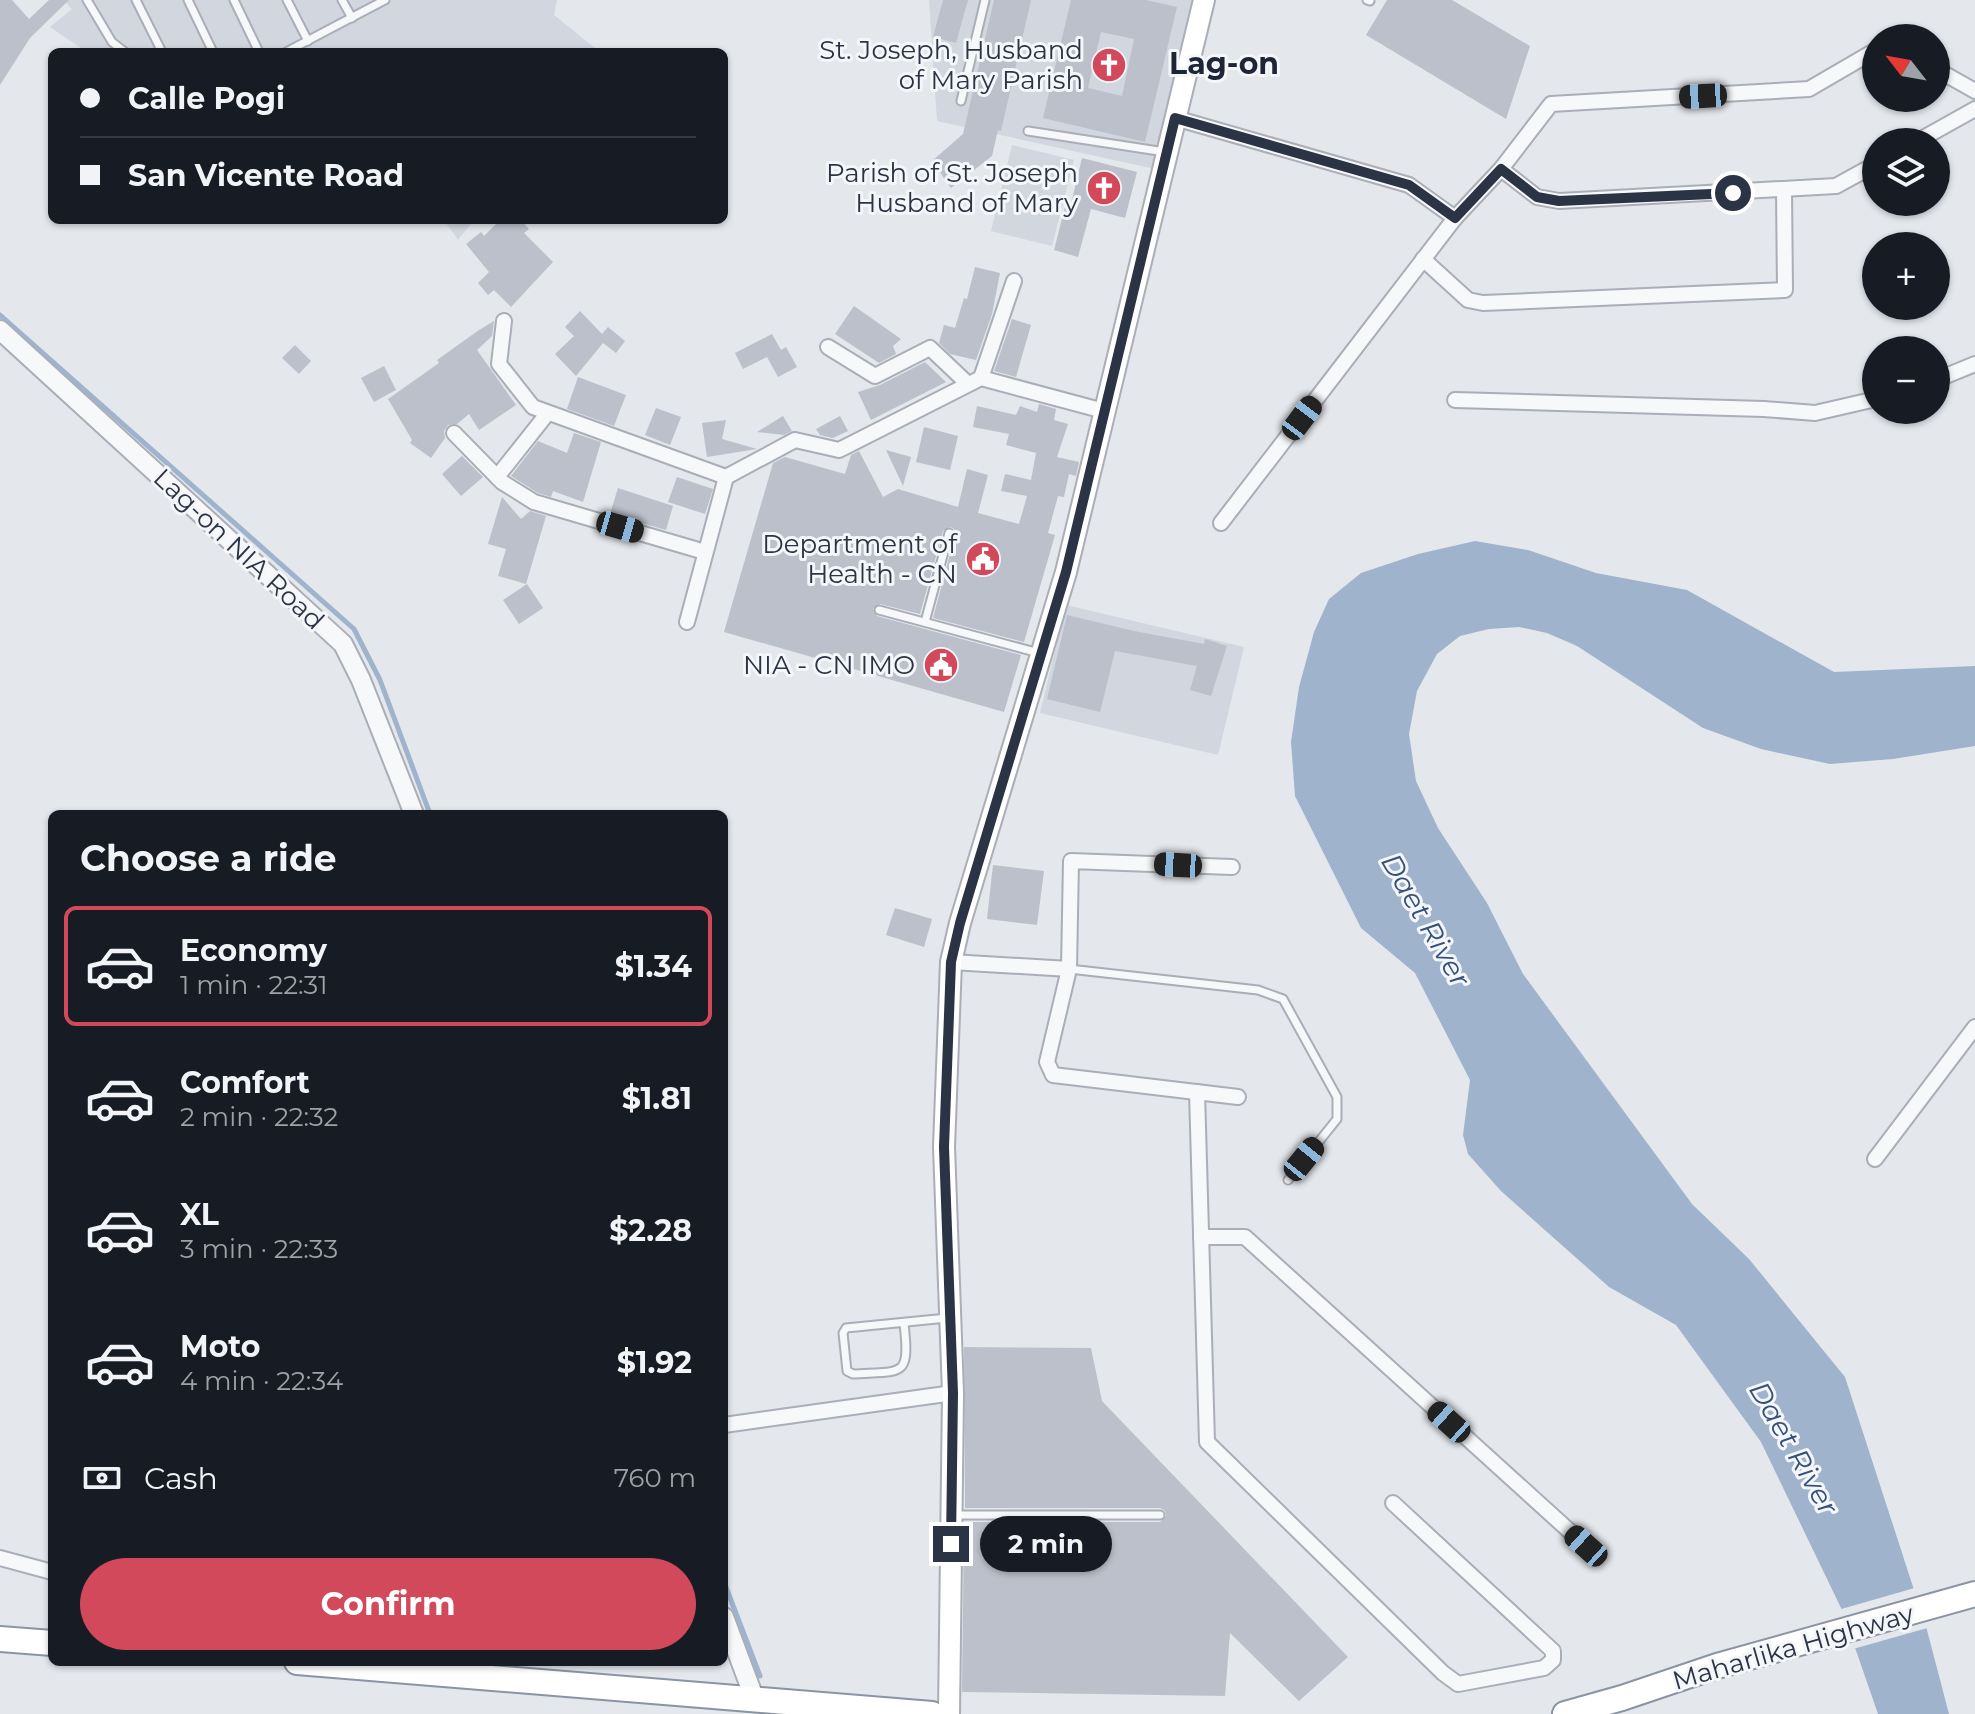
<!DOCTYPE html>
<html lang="en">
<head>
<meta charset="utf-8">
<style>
  body { margin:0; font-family:Montserrat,sans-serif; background:#242831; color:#f1f3f6; height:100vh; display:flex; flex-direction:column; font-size:30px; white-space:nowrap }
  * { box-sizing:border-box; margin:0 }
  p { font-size:26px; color:#9ea1a6 }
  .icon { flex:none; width:44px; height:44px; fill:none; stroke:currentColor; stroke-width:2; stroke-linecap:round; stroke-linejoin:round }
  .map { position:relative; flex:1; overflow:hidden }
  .details { position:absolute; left:48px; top:810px; width:680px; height:856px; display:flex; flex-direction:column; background:#171b24; border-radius:12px; box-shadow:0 2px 6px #0004 }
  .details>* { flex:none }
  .banner { position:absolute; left:48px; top:48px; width:680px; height:176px; border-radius:12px; box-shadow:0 2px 6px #0004; display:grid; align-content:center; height:176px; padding:0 32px; background:#171b24 }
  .needle { width:52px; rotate:301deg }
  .fabs { position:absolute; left:1862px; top:24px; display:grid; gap:16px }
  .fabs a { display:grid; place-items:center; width:88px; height:88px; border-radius:50%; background:#171b24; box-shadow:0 2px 6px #0004; font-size:40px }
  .end { position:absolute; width:36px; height:36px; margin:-18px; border:10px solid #2b3445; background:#fff; box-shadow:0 0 0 4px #fff }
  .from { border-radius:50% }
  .bubble { position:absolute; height:56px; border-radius:28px; background:#171b24; box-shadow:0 2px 6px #0004; font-size:26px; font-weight:700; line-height:56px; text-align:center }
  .car { position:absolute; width:24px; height:48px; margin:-24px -12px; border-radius:10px; box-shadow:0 0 6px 2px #0007; background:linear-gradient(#222 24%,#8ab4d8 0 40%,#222 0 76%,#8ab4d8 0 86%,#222 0) }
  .banner b { display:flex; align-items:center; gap:28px; height:76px; font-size:30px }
  .banner b+b { border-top:2px solid #363941 }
  .banner i { width:20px; height:20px; background:#f1f3f6 }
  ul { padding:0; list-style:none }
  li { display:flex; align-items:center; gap:24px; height:120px; margin:0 16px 12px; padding:0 16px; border:4px solid transparent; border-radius:12px }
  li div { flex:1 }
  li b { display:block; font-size:30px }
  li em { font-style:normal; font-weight:700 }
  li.on { border-color:#d1495b }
  li>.icon { width:72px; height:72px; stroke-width:1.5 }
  h2 { padding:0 32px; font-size:36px; line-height:96px }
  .pay { display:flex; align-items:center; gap:20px; height:88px; padding:0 32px; font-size:30px }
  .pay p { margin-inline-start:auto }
  .button { display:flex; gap:16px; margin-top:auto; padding:16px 32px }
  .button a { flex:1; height:92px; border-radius:48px; background:#d1495b; color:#fff; font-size:32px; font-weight:700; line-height:92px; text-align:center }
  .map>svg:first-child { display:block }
  .built { fill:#d2d6de }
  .water { fill:#9fb4cc }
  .pier { fill:#e4e7ec }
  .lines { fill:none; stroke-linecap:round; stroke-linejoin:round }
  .stream { stroke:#9fb4cc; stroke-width:5 }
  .building { fill:#bbc0ca; fill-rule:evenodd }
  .service-casing { stroke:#a9aeb7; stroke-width:11 }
  .minor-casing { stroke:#a9aeb7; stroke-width:18 }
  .tertiary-casing { stroke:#a9aeb7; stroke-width:22 }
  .secondary-casing { stroke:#a9aeb7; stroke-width:24 }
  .trunk-casing { stroke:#8b94a3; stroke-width:28 }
  .service { stroke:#f7f8fa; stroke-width:7 }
  .minor { stroke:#f7f8fa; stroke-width:14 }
  .tertiary { stroke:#f7f8fa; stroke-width:18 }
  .secondary { stroke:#fff; stroke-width:20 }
  .trunk { stroke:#fff; stroke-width:24 }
  .route { stroke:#2b3445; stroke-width:10 }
  .labels { text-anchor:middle; stroke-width:6; stroke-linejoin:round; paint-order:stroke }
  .poi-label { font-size:26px; fill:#2b3445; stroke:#f4f6f9; text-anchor:end }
  .street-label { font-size:26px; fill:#2b3445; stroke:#f4f6f9 }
  .water-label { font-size:28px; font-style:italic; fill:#34527a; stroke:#f4f6f9 }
  .quarter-label { font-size:30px; font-weight:bold; fill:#1d2536; stroke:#f4f6f9 }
</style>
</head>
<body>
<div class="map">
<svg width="1975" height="1714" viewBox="0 0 1975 1714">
  <rect width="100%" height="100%" fill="#e4e7ec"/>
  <g class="built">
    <path d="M63 0H557L554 15 600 52H87L50 27 72 9Z"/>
    <path d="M929 0H1193L1155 169 937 121Z"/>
    <path d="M1012 145 1074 160 1052 246 991 231Z"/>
    <path d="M444 220H474L458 240Z"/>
    <path d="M1066 605 1244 647 1218 755 1040 713Z"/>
  </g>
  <path class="water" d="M1475 541 1528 550 1596 573 1687 590 1834 672 1975 666V746L1893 759 1830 764 1761 749 1703 728 1577 646 1547 633 1519 627 1489 629 1460 636 1437 654 1417 691 1409 734 1416 781 1438 828 1487 903 1523 974 1692 1204 1749 1259 1845 1377 1927 1630 1949 1714H1878L1842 1610 1761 1442 1676 1325 1609 1287 1501 1191 1468 1154 1463 1135 1470 1080 1415 973 1361 928 1295 796 1291 742 1299 687 1314 632 1329 599 1361 573 1418 554Z"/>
  <path class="pier" d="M1918 1587 1931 1627 1853 1649 1838 1610Z"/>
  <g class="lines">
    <g class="stream">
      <path d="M0 315 354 629 380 680 430 814"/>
      <path d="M724 1582 760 1676"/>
    </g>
  </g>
  <g class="building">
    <path d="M0 0H12L29 19 49 0H69L30 38 0 85Z"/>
    <path d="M943 0H968L956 43 933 37Z"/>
    <path d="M994 0H1031L1001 131 998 130 992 156 951 188 932 161 963 134Z"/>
    <path d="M1071 0H1146L1177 7 1145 142 1043 118ZM1101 32 1134 39 1122 96 1088 88Z"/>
    <path d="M1387 0H1452L1530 46 1506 119 1366 35Z"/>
    <path d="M1082 158 1137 172 1125 218 1091 209 1078 257 1054 250 1065 207 1070 208Z"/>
    <path d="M500 220H521L529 229 524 233 553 262 511 307 494 290 488 295 478 283 489 272 466 244 481 232 484 236Z"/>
    <path d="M975 267 1000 273 992 314 976 360 950 354 939 343 944 325 955 328 964 298 967 299Z"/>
    <path d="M854 306 901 339 893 346 896 354 879 363 835 334Z"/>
    <path d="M580 311 602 334 608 327 625 341 616 353 603 343 576 376 555 354 574 336 565 327Z"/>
    <path d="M1012 319 1031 325 1016 377 994 371Z"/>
    <path d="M494 321 492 336 477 350 516 405 479 430 469 414 457 424 448 425 444 431 445 438 431 458 410 443 412 440 388 399 439 363 437 360 479 330Z"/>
    <path d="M772 334 781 350 786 347 797 367 778 377 767 357 743 369 735 353Z"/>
    <path d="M295 345 311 361 299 374 282 358Z"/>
    <path d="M925 362 946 382 871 420 858 392 880 385Z"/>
    <path d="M384 366 396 390 374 402 361 378Z"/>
    <path d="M578 377 626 395 614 426 567 409Z"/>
    <path d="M1039 404 1056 409 1054 420 1068 424 1057 457 1079 462 1076 476 1069 474 1064 497 1058 496 1048 533 1055 535 1024 642 933 618 955 535 954 529 950 527 943 531 920 614 880 604 873 609 877 616 1021 655 1004 712 724 632 773 463 785 457 845 474 851 455 859 451 883 497 898 489 958 507 967 469 988 475 978 513 1019 524 1027 496 1001 491 1005 474 1031 480 1036 453 1006 445 1009 434 973 427 977 406 1016 415 1020 406 1037 412Z"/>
    <path d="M656 408 681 417 670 445 645 435Z"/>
    <path d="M783 416 792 431 784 435 757 432Z"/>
    <path d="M840 416 848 431 833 438 820 435 816 429Z"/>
    <path d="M726 420 722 439 757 449 707 457 702 423Z"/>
    <path d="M924 427 958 436 950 470 916 462Z"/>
    <path d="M574 433 601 442 583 502 553 491 551 497 538 493 511 476 538 441 567 453Z"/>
    <path d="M886 450 911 457 903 486Z"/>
    <path d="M462 456 483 477 461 496 442 474Z"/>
    <path d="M677 477 713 489 705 514 668 502Z"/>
    <path d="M618 488 673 506 666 530 610 514Z"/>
    <path d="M502 497 521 519 530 511 546 516 526 584 498 576 506 549 488 544Z"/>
    <path d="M527 584 543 608 519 624 503 600Z"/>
    <path d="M1067 615 1134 631 1204 644 1205 639 1227 646 1211 696 1190 690 1197 666 1115 651 1100 712 1047 699Z"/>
    <path d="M993 865 1044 871 1037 925 987 919Z"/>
    <path d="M895 908 932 919 924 947 886 935Z"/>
    <path d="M964 1347 1091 1348 1102 1401 1348 1657 1299 1701 1230 1633 1225 1696 962 1692 964 1522H1160L1166 1516 1165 1511 1160 1508H965Z"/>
  </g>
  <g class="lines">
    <g class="service-casing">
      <g id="service">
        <path d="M87 0 112 42 125 52"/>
        <path d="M136 0 162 52"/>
        <path d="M188 0 213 52"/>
        <path d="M234 0 259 52"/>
        <path d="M287 0 308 41"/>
        <path d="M342 0 352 18"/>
        <path d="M1367 0 1370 1"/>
        <path d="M286 52 385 0"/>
        <path d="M961 101 985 0"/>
        <path d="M1028 131 1165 152"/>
        <path d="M879 610 1039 653"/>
        <path d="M925 622 949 533"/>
        <path d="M1069 969 1258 990 1283 999 1337 1097V1119L1288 1180"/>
        <path d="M904 1323C910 1378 904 1371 853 1374L847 1371 843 1333 846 1328 947 1318"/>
        <path d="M954 1515H1160"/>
      </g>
    </g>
    <g class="minor-casing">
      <g id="minor">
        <path d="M1936 69 1975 91"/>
        <path d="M1175 118 1409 185 1455 218 1501 169 1537 197 1559 201 1836 186 1876 164"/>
        <path d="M1916 142 1975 109"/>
        <path d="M1501 169 1551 104 1809 89 1876 50"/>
        <path d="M1423 259 1468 300 1483 303 1785 290 1784 190"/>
        <path d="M504 321 499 364 533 407 726 477 795 440 839 450 845 447 981 378 1104 411"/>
        <path d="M828 347 875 376 930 348 967 383"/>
        <path d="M981 378 1014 281"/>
        <path d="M1936 380 1975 364"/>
        <path d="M1455 400 1764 409 1815 413 1876 399"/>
        <path d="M454 433 502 482 534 502 705 552"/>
        <path d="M497 477 547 414"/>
        <path d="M1221 523 1455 218"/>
        <path d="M687 622 726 477"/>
        <path d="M1232 867 1071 861 1069 969 1047 1062 1053 1075 1238 1097"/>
        <path d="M951 962 1069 969"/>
        <path d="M1197 1092 1207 1442 1443 1673 1458 1684 1544 1668 1553 1660V1651L1393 1503"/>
        <path d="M1875 1159 1975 1027"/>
        <path d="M1201 1237H1245L1586 1546"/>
        <path d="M724 1425 953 1393"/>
        <path d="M0 1558 52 1572"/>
      </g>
    </g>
    <g class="tertiary-casing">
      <g id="tertiary">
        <path d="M0 330 343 644 361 680 414 814"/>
        <path d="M724 1617 755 1700"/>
      </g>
    </g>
    <g class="secondary-casing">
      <path id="secondary" d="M949 1714 953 1393 944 1147 951 962 960 923 1066 572 1204 0"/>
    </g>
    <g class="trunk-casing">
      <g id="trunk">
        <path d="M0 1639 52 1643"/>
        <path d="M297 1662 932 1714"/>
        <path d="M1565 1714 1622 1698 1717 1666 1975 1594"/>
      </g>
    </g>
    <use href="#service" class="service"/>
    <use href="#minor" class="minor"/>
    <use href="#tertiary" class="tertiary"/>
    <use href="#secondary" class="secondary"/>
    <use href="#trunk" class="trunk"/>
  </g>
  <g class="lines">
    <path class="route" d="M951 1544 953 1393 944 1147 951 962 960 923 1066 572 1175 118 1409 185 1455 218 1501 169 1537 197 1559 201 1733 193"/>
  </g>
  <defs>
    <g id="church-disc" transform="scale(1.8)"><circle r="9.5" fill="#d1495b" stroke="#f4f6f9"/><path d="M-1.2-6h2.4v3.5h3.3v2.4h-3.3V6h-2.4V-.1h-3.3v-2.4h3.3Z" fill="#fff"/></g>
    <g id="civic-disc" transform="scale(1.8)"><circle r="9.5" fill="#d1495b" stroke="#f4f6f9"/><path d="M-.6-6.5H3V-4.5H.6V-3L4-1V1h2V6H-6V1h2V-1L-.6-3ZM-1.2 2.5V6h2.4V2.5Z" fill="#fff"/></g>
  </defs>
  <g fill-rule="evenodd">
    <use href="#church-disc" x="1109" y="65"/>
    <use href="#church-disc" x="1104" y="188"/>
    <use href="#civic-disc" x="983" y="559"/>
    <use href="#civic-disc" x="941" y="665"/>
  </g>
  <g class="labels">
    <g class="poi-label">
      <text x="1083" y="59">St. Joseph, Husband<tspan x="1083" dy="30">of Mary Parish</tspan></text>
      <text x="1078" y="182">Parish of St. Joseph<tspan x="1078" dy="30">Husband of Mary</tspan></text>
      <text x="957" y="553">Department of<tspan x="957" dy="30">Health - CN</tspan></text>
      <text x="915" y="674">NIA - CN IMO</text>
    </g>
    <g class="street-label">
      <text transform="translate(239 549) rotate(43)" y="9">Lag-on NIA Road</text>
      <text transform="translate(1793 1647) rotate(-16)" y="9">Maharlika Highway</text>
    </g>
    <g class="water-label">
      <text transform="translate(1426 920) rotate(60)" y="10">Daet River</text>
      <text transform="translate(1794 1448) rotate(60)" y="10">Daet River</text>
    </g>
    <g class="quarter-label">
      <text x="1224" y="74">Lag-on</text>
    </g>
  </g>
</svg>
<div class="fabs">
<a><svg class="needle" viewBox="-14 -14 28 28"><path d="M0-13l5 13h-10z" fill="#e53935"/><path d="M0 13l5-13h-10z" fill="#9ea1a6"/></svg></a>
<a><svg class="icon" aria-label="layers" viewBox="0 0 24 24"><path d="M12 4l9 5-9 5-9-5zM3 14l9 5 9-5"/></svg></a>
<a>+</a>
<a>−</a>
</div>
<i class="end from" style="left:1733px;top:193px"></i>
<i class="end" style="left:951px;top:1544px"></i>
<div class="bubble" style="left:980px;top:1516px;width:132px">2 min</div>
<i class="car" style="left:1703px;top:96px;rotate:267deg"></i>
<i class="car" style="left:1302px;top:418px;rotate:37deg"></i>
<i class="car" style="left:620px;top:527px;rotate:106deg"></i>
<i class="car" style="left:1178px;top:865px;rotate:273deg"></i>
<i class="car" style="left:1304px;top:1159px;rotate:39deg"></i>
<i class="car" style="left:1449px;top:1422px;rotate:312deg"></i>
<i class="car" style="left:1586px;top:1546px;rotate:312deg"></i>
<div class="banner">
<b><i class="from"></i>Calle Pogi</b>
<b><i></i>San Vicente Road</b>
</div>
<section class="details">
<h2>Choose a ride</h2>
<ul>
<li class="on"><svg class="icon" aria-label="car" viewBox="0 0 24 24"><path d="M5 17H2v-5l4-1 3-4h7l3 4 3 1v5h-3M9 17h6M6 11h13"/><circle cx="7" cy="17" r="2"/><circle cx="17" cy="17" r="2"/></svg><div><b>Economy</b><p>1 min · 22:31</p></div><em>$1.34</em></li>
<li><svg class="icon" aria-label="car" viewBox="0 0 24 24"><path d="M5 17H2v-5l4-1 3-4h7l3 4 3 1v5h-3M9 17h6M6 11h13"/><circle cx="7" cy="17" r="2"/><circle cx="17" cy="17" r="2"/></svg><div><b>Comfort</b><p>2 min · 22:32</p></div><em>$1.81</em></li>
<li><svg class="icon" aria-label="car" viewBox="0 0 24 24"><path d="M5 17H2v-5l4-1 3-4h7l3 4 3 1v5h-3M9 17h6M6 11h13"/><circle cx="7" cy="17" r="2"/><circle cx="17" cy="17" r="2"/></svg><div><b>XL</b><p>3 min · 22:33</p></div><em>$2.28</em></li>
<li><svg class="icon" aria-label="car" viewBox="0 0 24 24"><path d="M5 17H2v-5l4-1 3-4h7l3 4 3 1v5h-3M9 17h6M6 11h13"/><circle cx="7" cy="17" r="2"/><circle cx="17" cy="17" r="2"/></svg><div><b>Moto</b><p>4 min · 22:34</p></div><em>$1.92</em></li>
</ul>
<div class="pay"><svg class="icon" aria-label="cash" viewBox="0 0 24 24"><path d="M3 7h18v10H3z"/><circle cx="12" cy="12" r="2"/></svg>Cash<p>760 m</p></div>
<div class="button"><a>Confirm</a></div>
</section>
</div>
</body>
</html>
